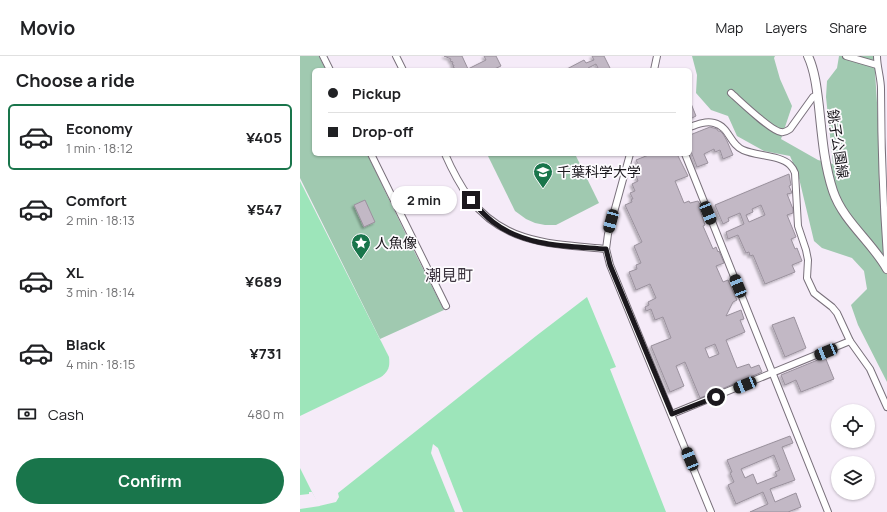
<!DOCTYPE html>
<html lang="en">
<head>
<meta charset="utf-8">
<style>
  body { margin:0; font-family:Manrope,"Noto Sans JP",sans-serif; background:#f2f2f2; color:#202124; height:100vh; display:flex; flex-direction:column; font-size:15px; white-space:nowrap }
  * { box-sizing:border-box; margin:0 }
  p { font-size:13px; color:#757577 }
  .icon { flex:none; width:22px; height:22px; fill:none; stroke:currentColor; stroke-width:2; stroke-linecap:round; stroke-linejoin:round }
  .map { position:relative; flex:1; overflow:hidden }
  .panel { display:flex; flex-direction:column; background:#fff; width:300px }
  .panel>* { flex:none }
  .banner { position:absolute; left:12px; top:12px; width:380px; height:88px; border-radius:6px; box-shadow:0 1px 3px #0004; display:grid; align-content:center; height:88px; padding:0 16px; background:#fff }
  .controls { position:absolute; left:531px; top:348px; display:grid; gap:8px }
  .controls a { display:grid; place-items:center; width:44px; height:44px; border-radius:50%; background:#fff; box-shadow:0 1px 3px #0004; font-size:20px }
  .end { position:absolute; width:18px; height:18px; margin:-9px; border:5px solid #1b181d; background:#fff; box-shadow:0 0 0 2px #fff }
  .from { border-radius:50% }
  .bubble { position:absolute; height:28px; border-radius:14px; background:#fff; box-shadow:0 1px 3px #0004; font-size:13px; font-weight:700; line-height:28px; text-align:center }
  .car { position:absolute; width:12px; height:24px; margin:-12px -6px; border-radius:5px; box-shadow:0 0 3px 1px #0007; background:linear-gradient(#222 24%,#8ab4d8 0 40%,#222 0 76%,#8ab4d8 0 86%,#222 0) }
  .banner b { display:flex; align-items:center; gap:14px; height:38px; font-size:15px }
  .banner b+b { border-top:1px solid #e0e0e0 }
  .banner i { width:10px; height:10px; background:#202124 }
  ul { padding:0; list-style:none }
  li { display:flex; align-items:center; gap:12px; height:66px; margin:0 8px 6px; padding:0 8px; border:2px solid transparent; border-radius:6px }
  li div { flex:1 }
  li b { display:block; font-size:15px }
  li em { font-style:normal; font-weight:700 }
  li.current { border-color:#19754b }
  li>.icon { width:36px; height:36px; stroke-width:1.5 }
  h2 { padding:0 16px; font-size:18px; line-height:48px }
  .pay { display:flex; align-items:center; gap:10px; height:44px; padding:0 16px; font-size:15px }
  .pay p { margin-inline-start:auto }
  .action { display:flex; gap:8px; margin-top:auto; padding:8px 16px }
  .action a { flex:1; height:46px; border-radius:24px; background:#19754b; color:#fff; font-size:16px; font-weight:700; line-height:46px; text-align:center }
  header { display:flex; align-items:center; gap:24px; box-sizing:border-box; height:56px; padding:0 20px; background:#fff; border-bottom:1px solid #e0e0e0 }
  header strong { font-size:19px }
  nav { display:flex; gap:22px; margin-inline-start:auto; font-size:14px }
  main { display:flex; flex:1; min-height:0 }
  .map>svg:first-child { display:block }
  .green { fill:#a0c9b0 }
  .water { fill:#9de5ba }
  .pier { fill:#f5ebf8 }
  .building { fill:#c2b8c5; stroke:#9a919d; fill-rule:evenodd; filter:url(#shadow) }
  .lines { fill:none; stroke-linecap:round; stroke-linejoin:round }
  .minor-casing { stroke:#79707b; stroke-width:8 }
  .major-casing { stroke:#79707b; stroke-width:10 }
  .minor { stroke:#fff; stroke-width:6 }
  .major { stroke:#fff; stroke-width:8 }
  .route { stroke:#1b181d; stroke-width:5 }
  .labels { text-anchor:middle; stroke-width:3.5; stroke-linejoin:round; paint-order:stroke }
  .street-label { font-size:14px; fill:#1b181d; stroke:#fdfbfe }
  .poi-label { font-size:14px; fill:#1b181d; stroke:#fdfbfe; text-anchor:start }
  .quarter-label { font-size:16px; fill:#3c343f; stroke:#fdfbfe }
</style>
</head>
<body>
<header>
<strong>Movio</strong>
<nav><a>Map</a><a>Layers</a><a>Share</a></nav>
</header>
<main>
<section class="panel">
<h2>Choose a ride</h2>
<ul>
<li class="current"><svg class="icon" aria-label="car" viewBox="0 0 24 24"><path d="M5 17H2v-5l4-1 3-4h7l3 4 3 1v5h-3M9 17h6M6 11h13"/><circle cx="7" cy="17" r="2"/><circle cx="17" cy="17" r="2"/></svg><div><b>Economy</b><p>1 min · 18:12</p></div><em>¥405</em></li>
<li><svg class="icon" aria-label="car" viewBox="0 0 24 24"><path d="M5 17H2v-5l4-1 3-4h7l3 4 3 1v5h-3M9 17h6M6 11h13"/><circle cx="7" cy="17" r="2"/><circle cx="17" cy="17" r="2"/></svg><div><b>Comfort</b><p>2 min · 18:13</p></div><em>¥547</em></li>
<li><svg class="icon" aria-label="car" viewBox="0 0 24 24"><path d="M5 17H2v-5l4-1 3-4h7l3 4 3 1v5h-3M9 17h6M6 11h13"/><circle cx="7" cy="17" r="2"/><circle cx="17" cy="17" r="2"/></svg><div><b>XL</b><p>3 min · 18:14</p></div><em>¥689</em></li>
<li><svg class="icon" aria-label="car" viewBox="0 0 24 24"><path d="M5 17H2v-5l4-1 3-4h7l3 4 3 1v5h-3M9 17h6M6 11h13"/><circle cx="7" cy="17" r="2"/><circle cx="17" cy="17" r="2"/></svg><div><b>Black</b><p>4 min · 18:15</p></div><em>¥731</em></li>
</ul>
<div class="pay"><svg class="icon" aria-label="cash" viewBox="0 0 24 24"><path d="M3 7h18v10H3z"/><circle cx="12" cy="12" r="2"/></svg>Cash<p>480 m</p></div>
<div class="action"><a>Confirm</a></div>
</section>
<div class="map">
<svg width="587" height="456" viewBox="0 0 587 456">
  <defs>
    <filter id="shadow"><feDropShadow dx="-2" dy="2" stdDeviation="1" flood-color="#0004"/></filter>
  </defs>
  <rect width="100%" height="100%" fill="#f5ebf8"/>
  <g class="green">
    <path d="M0 0H19L26 14H14V98H67L115 197 144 254 80 283 0 122V10H3H0Z"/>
    <path d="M392 0H475L474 2 480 23 492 50 481 83 518 104 533 108 526 41 527 25 537 12 539 0H574L587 203V326L558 269 551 249 567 233 564 215 552 202 522 192 514 185 498 118 490 100 464 95 437 80 428 60 411 54 396 37 397 19Z"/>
    <path d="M187 98H275L299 147 256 169H245L235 167 226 163 215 155Z"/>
  </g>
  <g class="water">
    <path d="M0 125 89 301C90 310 89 315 81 321L0 360Z"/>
    <path d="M287 241 316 311 310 313 366 456H0V412L19 450 36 446 39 441 38 437 236 280Z"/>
  </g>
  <g class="pier">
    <path d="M133 388 138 392 163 456H155L131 397Z"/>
    <path d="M9 436H12L20 450 0 453V439L9 438Z"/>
  </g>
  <g class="building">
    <path d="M144 0H162L168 13 186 4 184 0H196L201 10 192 14H154L155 12H153L154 9H152L153 6 150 5 151 3Z"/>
    <path d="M292 0H304L311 14H299L296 8 288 12 289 14H265L284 4 286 7 294 4Z"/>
    <path d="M390 45 396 60 390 63Z"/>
    <path d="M410 71 417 73 418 75H420L423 78 427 85 433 99 423 103 420 94 415 96 414 93 404 98 408 107 397 111 390 93V79Z"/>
    <path d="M351 98H377L388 120 375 125 384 147 389 145 390 147 398 145 401 150 399 151 405 169 403 170 413 193 416 191 418 196 419 195 424 207 416 210 423 226 428 224 437 244 433 246 426 260 441 254 444 263 440 264 445 276 426 284 437 312 449 308 451 312 459 309 462 316 400 342 385 306 376 310 384 330 370 336 351 290 371 282 363 261 355 264 351 253 346 255 345 251 349 249 348 246 356 242 350 228 336 234 329 216 337 213 336 209 341 207 334 190 342 186 325 149 332 146 331 143H333L330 137 335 135 332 128 338 125 334 114 340 112 336 104ZM415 288 419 298 409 302 405 292Z"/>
    <path d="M489 118 491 129 489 130 492 137 487 138 493 153V157L487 159 496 181 491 183 495 193 497 192 502 205 492 209 495 216 465 228 453 199 450 200 449 196 446 197 438 179 428 183 426 176 444 168 440 157 428 162 429 165 423 168 415 149ZM461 149 465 159 449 166 446 159 453 156 452 153Z"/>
    <path d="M65 144 75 166 64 171 54 149Z"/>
    <path d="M494 261 506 292 485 301 472 269Z"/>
    <path d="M525 301 534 323 501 336 496 324 485 329 481 319Z"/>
    <path d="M490 380 493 387 482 391 495 424 470 433 475 446 496 437 501 451 488 456H450L468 448 463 436 436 448 428 429 434 426 430 417 432 416 427 404ZM474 399 480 414 475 416 477 420 457 428 453 418 445 422 441 413Z"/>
  </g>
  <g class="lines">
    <g class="minor-casing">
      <g id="minor">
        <path d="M23 0 30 14"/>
        <path d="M96 0 103 14"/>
        <path d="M546 0 577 9"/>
        <path d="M577 0C577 11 581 22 581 33 581 89 583 145 587 201L584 208"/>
        <path d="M354 14 357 0"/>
        <path d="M431 37C440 45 471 75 481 76 485 77 487 75 490 73L513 41 517 39"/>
        <path d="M390 71C398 68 406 65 414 67 430 71 429 88 443 94 456 100 480 99 490 109 492 111 494 114 495 117L498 170 506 194 508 204 507 222 514 237 532 251 537 257 550 285 570 313 587 351"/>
        <path d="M71 98 146 250"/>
        <path d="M145 98C152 114 160 129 170 143 205 189 255 188 306 193"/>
        <path d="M330 98 308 178 306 193 310 209 411 456"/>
        <path d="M385 98 528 456"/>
        <path d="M372 358 550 285"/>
      </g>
    </g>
    <g class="major-casing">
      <path id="major" d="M508 0C515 15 517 34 519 51 522 79 524 108 533 135 543 165 572 186 587 213"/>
    </g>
    <use href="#minor" class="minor"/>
    <use href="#major" class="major"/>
  </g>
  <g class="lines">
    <path class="route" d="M171 144C178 152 185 160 193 166 225 191 269 190 306 193L310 209 372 358 416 341"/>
  </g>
  <defs>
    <g id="university-pin" transform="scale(1)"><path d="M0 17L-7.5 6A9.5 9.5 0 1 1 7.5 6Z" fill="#19754b" stroke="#fdfbfe"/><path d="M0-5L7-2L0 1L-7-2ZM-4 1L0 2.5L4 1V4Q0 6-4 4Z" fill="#fff"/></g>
    <g id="sight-pin" transform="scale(1)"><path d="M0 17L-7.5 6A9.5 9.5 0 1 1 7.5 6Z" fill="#19754b" stroke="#fdfbfe"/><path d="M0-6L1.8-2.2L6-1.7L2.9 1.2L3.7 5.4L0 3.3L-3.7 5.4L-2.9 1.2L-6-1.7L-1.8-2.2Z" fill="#fff"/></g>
  </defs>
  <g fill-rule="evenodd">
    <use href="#university-pin" x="243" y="116"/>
    <use href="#sight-pin" x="61" y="187"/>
  </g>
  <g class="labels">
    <g class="street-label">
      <text transform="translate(538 88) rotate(81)" y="5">銚子公園線</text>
    </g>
    <g class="poi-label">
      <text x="257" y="121">千葉科学大学</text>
      <text x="75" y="192">人魚像</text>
    </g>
    <g class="quarter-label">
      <text x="149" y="225">潮見町</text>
    </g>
  </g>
</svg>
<div class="controls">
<a><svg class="icon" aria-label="locate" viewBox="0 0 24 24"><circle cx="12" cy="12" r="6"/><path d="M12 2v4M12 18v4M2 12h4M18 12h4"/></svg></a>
<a><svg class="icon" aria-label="layers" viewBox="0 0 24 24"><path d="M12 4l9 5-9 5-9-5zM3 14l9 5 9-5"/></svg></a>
</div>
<i class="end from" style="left:416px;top:341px"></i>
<i class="end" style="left:171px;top:144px"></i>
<div class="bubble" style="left:91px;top:130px;width:66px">2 min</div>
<i class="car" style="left:408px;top:157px;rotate:158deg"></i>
<i class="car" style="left:311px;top:165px;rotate:195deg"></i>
<i class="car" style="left:438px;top:230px;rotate:338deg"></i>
<i class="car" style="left:526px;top:296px;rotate:248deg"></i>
<i class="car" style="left:445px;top:329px;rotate:248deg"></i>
<i class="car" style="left:390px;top:403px;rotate:338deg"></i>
<div class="banner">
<b><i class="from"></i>Pickup</b>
<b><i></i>Drop-off</b>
</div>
</div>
</main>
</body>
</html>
